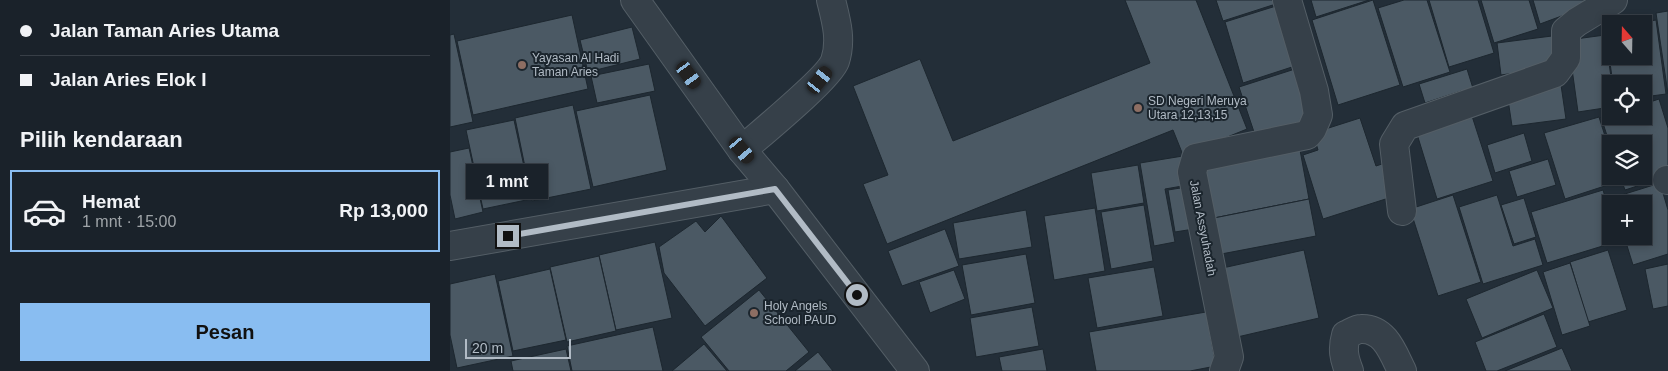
<!DOCTYPE html>
<html lang="id">
<head>
<meta charset="utf-8">
<style>
  body { margin:0; font-family:Arial,sans-serif; background:#232a32; color:#f1f3f6; height:100vh; display:flex; flex-direction:column; font-size:19px; white-space:nowrap }
  * { box-sizing:border-box; margin:0 }
  p { font-size:16px; color:#9fa4a8 }
  .icon { flex:none; width:28px; height:28px; fill:none; stroke:currentColor; stroke-width:2; stroke-linecap:round; stroke-linejoin:round }
  .map { position:relative; flex:1; overflow:hidden }
  .drawer { display:flex; flex-direction:column; background:#1a222a; width:450px }
  .drawer>* { flex:none }
  .top-card { display:grid; align-content:center; height:110px; padding:0 20px; background:#1a222a }
  .needle { width:32px; rotate:340deg }
  .controls { position:absolute; left:1152px; top:15px; display:grid; gap:10px }
  .controls a { display:grid; place-items:center; width:50px; height:50px; border-radius:0px; background:#1a222a; box-shadow:0 2px 8px #0003,0 0 0 1px #383f47; font-size:25px }
  .scale { position:absolute; left:15px; bottom:12px; width:106px; box-sizing:border-box; padding-left:5px; border:2px solid #b1bbc5; border-top:0; font-size:14px; line-height:18px; white-space:nowrap; color:#b1bbc5; -webkit-text-stroke:4px #1b252d; paint-order:stroke }
  .end { position:absolute; width:22px; height:22px; margin:-11px; border:6px solid #b1bbc5; background:#111; box-shadow:0 0 0 2px #111 }
  .from { border-radius:50% }
  .bubble { position:absolute; height:35px; border-radius:0px; background:#1a222a; box-shadow:0 2px 8px #0003,0 0 0 1px #383f47; font-size:16px; font-weight:800; line-height:35px; text-align:center }
  .car { position:absolute; width:15px; height:30px; margin:-15px -8px; border-radius:6px; box-shadow:0 0 4px 1px #0007; background:linear-gradient(#222 24%,#8ab4d8 0 40%,#222 0 76%,#8ab4d8 0 86%,#222 0) }
  .top-card b { display:flex; align-items:center; gap:18px; height:48px; font-size:19px }
  .top-card b+b { border-top:1px solid #383f47 }
  .top-card i { width:12px; height:12px; background:#f1f3f6 }
  ul { padding:0; list-style:none }
  li { display:flex; align-items:center; gap:15px; height:82px; margin:0 10px 8px; padding:0 10px; border:2px solid transparent; border-radius:0px }
  li div { flex:1 }
  li b { display:block; font-size:19px }
  li em { font-style:normal; font-weight:800 }
  li.current { border-color:#89bdf1 }
  li>.icon { width:45px; height:45px; stroke-width:1.5 }
  h2 { padding:0 20px; font-size:22px; line-height:60px }
  .action { display:flex; gap:10px; margin-top:auto; padding:10px 20px }
  .action a { flex:1; height:58px; border-radius:0px; background:#89bdf1; color:#111; font-size:20px; font-weight:800; line-height:58px; text-align:center }
  main { display:flex; flex:1; min-height:0 }
  .map>svg:first-child { display:block }
  .building { fill:#4b5964; stroke:#1d272f }
  .lines { fill:none; stroke-linecap:round; stroke-linejoin:round }
  .minor-casing { stroke:#545e66; stroke-width:30 }
  .tertiary-casing { stroke:#545e66; stroke-width:30 }
  .minor { stroke:#364049; stroke-width:28 }
  .tertiary { stroke:#364049; stroke-width:28 }
  .route { stroke:#b1bbc5; stroke-width:6 }
  .education-dot { fill:#8d6e63; stroke:#1b252d; stroke-width:2 }
  .labels { text-anchor:middle; stroke-width:4; stroke-linejoin:round; paint-order:stroke }
  .poi-label { font-size:12px; fill:#b1bbc5; stroke:#1b252d; text-anchor:start }
  .street-label { font-size:12px; fill:#b1bbc5; stroke:#1b252d }
</style>
</head>
<body>
<main>
<section class="drawer">
<div class="top-card">
<b><i class="from"></i>Jalan Taman Aries Utama</b>
<b><i></i>Jalan Aries Elok I</b>
</div>
<h2>Pilih kendaraan</h2>
<ul>
<li class="current"><svg class="icon" aria-label="car" viewBox="0 0 24 24"><path d="M5 17H2v-5l4-1 3-4h7l3 4 3 1v5h-3M9 17h6M6 11h13"/><circle cx="7" cy="17" r="2"/><circle cx="17" cy="17" r="2"/></svg><div><b>Hemat</b><p>1 mnt · 15:00</p></div><em>Rp 13,000</em></li>
</ul>
<div class="action"><a>Pesan</a></div>
</section>
<div class="map">
<svg width="1218" height="371" viewBox="0 0 1218 371">
  <rect width="100%" height="100%" fill="#232e38"/>
  <g class="building">
    <path d="M675 0H746L797 129 733 155 723 130 437 244 413 184 438 175 403 86 470 59 503 141 700 63Z"/>
    <path d="M766 0H831L832 2 773 21Z"/>
    <path d="M861 0H919L866 17Z"/>
    <path d="M923 0 950 85 888 105 862 20Z"/>
    <path d="M954 0H977L1000 72 953 87 928 8Z"/>
    <path d="M979 0H1028L1044 53 999 67Z"/>
    <path d="M1031 0H1079L1088 29 1044 43Z"/>
    <path d="M1083 0H1152V1L1090 24Z"/>
    <path d="M826 6 845 66 793 83 775 22Z"/>
    <path d="M1218 11V94L1206 13Z"/>
    <path d="M122 15 138 89 23 115 7 41Z"/>
    <path d="M1206 20 1216 94 1194 97V84H1163L1155 28 1161 27V56H1194V24H1183Z"/>
    <path d="M182 27 190 59 138 72 130 40Z"/>
    <path d="M4 34 23 122 0 127V35Z"/>
    <path d="M1155 35 1162 84 1161 107 1128 112 1118 40Z"/>
    <path d="M1102 36 1106 67 1051 75 1047 43Z"/>
    <path d="M199 64 205 91 147 103 141 76Z"/>
    <path d="M845 69 862 123 807 141 789 87Z"/>
    <path d="M1017 69 1026 98 1014 102 1011 91 975 103 969 84Z"/>
    <path d="M1111 85 1116 119 1062 126 1057 93Z"/>
    <path d="M200 95 217 170 143 187 126 111Z"/>
    <path d="M1209 99 1218 128V176L1175 190 1170 176H1194V144H1161V148L1151 117 1161 114V116H1194V104Z"/>
    <path d="M123 105 141 189 82 201 65 118Z"/>
    <path d="M1022 116 1043 181 987 199 967 134Z"/>
    <path d="M1149 117 1161 155V176H1168L1170 181 1115 199 1094 133Z"/>
    <path d="M910 118 926 166 935 163 945 196 873 219 853 155 868 150 863 133Z"/>
    <path d="M64 120 81 199 33 209 16 130Z"/>
    <path d="M1074 133 1082 161 1045 173 1037 145Z"/>
    <path d="M19 148 33 212 5 219 0 195V152Z"/>
    <path d="M850 150 859 199 759 219 750 170Z"/>
    <path d="M739 155 744 184 715 189 725 242 704 246 690 163Z"/>
    <path d="M1098 159 1106 185 1067 197 1059 171Z"/>
    <path d="M688 165 694 203 647 211 641 173Z"/>
    <path d="M1210 183 1218 210V254L1183 265 1174 236H1194V204H1164L1162 198Z"/>
    <path d="M743 186 750 228 725 232 718 190Z"/>
    <path d="M1153 190 1161 217V236H1167L1169 241 1097 263 1081 212Z"/>
    <path d="M1003 195 1031 282 988 296 960 209Z"/>
    <path d="M1047 195 1063 246 1085 239 1093 265 1033 284 1009 207Z"/>
    <path d="M1074 198 1086 237 1064 244 1051 205Z"/>
    <path d="M859 199 866 236 766 255 759 219Z"/>
    <path d="M694 205 703 261 661 269 651 212Z"/>
    <path d="M645 208 655 271 604 280 594 216Z"/>
    <path d="M576 210 582 247 509 259 503 223Z"/>
    <path d="M271 216 317 278 255 326 214 273 209 247 246 221 255 232Z"/>
    <path d="M495 229 509 266 452 286 438 251Z"/>
    <path d="M205 242 222 318 166 330 149 255Z"/>
    <path d="M854 250 869 318 783 338 768 269Z"/>
    <path d="M1158 250 1177 310 1138 322 1120 262Z"/>
    <path d="M576 254 585 303 521 315 512 265Z"/>
    <path d="M149 256 166 331 117 342 100 267Z"/>
    <path d="M1120 263 1140 326 1112 335 1093 272Z"/>
    <path d="M1218 264V306L1203 309 1195 269Z"/>
    <path d="M704 267 713 316 647 328 638 278Z"/>
    <path d="M100 269 116 340 63 351 48 281Z"/>
    <path d="M504 270 515 299 480 313 469 282Z"/>
    <path d="M1087 270 1103 308 1032 338 1016 299Z"/>
    <path d="M45 274 63 356 7 368 0 335V284Z"/>
    <path d="M309 290 359 352 336 371H279L251 337Z"/>
    <path d="M582 307 589 346 526 357 520 318Z"/>
    <path d="M756 312 766 366 740 371H646L639 332Z"/>
    <path d="M1094 314 1107 347 1047 371H1036L1025 342Z"/>
    <path d="M203 327 213 371H122L117 346Z"/>
    <path d="M254 344 277 371H222Z"/>
    <path d="M1112 348 1122 371H1055Z"/>
    <path d="M116 349 121 371H63L61 361Z"/>
    <path d="M593 349 597 371H552L549 357Z"/>
    <path d="M368 352 383 371H345Z"/>
  </g>
  <g class="lines">
    <g class="minor-casing">
      <g id="minor">
        <path d="M292 150C309 135 379 78 385 61 392 40 386 20 381 0"/>
        <path d="M1217 180H1218"/>
        <path d="M952 211 944 144 955 126 1105 73 1116 58V31L1127 22 1163 0"/>
        <path d="M0 246 325 189"/>
        <path d="M774 371 779 357 742 172 746 158 857 135 862 129 868 115 864 91 837 0"/>
        <path d="M899 371C894 358 892 349 896 335 901 333 906 329 911 329 935 328 943 353 952 371"/>
      </g>
    </g>
    <g class="tertiary-casing">
      <path id="tertiary" d="M185 0 292 150 325 189 465 371"/>
    </g>
    <use href="#minor" class="minor"/>
    <use href="#tertiary" class="tertiary"/>
  </g>
  <g class="lines">
    <path class="route" d="M58 236 325 189 407 295"/>
  </g>
  <g class="education-dot">
    <circle cx="72" cy="65" r="5"/>
    <circle cx="688" cy="108" r="5"/>
    <circle cx="304" cy="313" r="5"/>
  </g>
  <g class="labels">
    <g class="poi-label">
      <text x="82" y="62">Yayasan Al Hadi<tspan x="82" dy="14">Taman Aries</tspan></text>
      <text x="698" y="105">SD Negeri Meruya<tspan x="698" dy="14">Utara 12,13,15</tspan></text>
      <text x="314" y="310">Holy Angels<tspan x="314" dy="14">School PAUD</tspan></text>
    </g>
    <g class="street-label">
      <text transform="translate(753 228) rotate(79)" y="4">Jalan Assyuhadah</text>
    </g>
  </g>
</svg>
<div class="controls">
<a><svg class="needle" viewBox="-14 -14 28 28"><path d="M0-13l5 13h-10z" fill="#e53935"/><path d="M0 13l5-13h-10z" fill="#9fa4a8"/></svg></a>
<a><svg class="icon" aria-label="locate" viewBox="0 0 24 24"><circle cx="12" cy="12" r="6"/><path d="M12 2v4M12 18v4M2 12h4M18 12h4"/></svg></a>
<a><svg class="icon" aria-label="layers" viewBox="0 0 24 24"><path d="M12 4l9 5-9 5-9-5zM3 14l9 5 9-5"/></svg></a>
<a>+</a>
</div>
<div class="scale">20 m</div>
<i class="end from" style="left:407px;top:295px"></i>
<i class="end" style="left:58px;top:236px"></i>
<div class="bubble" style="left:16px;top:164px;width:82px">1 mnt</div>
<i class="car" style="left:239px;top:75px;rotate:144deg"></i>
<i class="car" style="left:370px;top:80px;rotate:39deg"></i>
<i class="car" style="left:292px;top:150px;rotate:140deg"></i>
</div>
</main>
</body>
</html>
